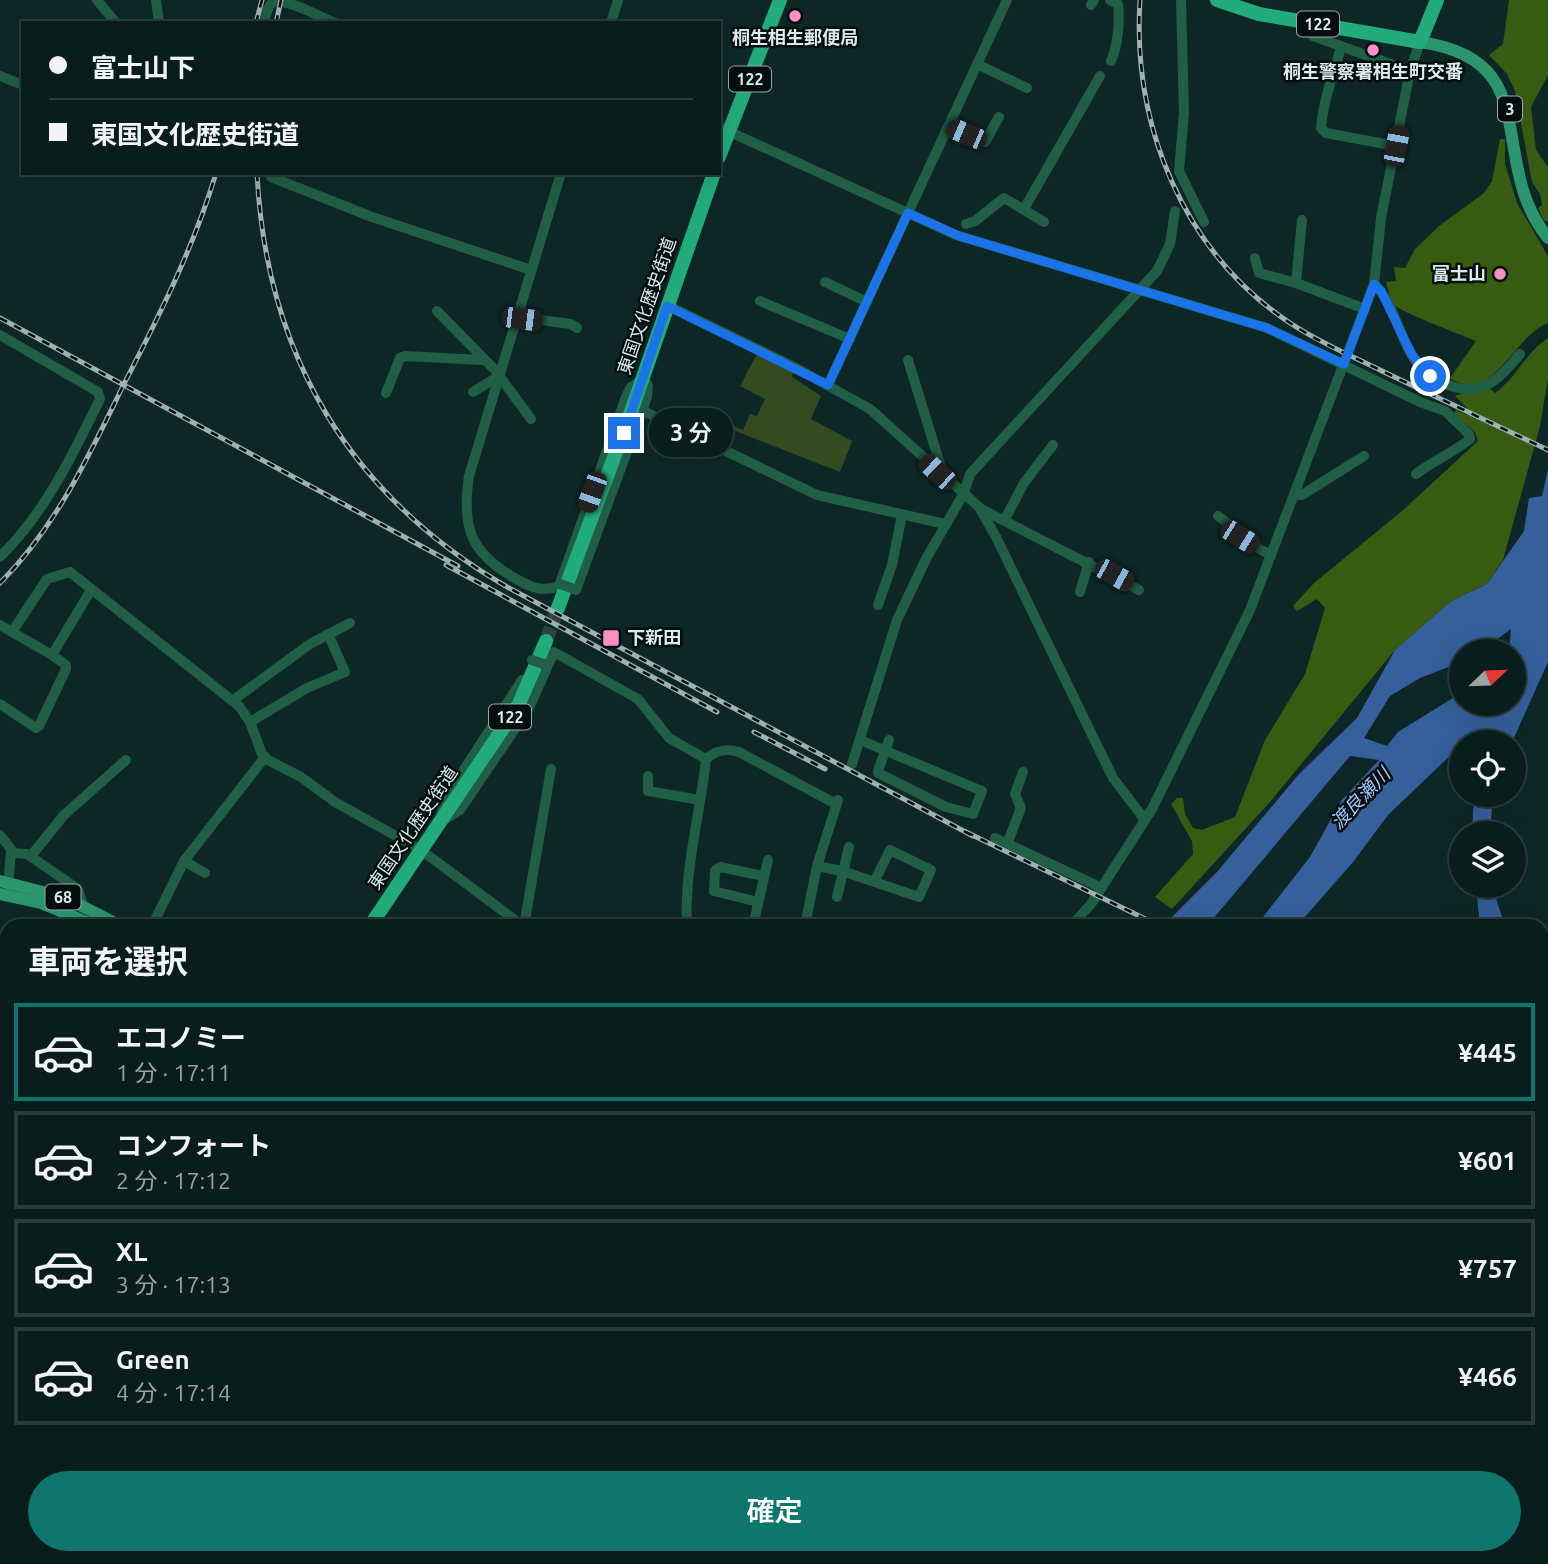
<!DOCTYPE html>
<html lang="ja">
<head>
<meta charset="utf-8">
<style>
  body { margin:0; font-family:Ubuntu,"Noto Sans JP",sans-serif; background:#182a2a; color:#f1f3f6; height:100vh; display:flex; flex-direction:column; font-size:26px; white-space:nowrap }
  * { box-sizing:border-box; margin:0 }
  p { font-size:23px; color:#99a2a4 }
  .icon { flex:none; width:38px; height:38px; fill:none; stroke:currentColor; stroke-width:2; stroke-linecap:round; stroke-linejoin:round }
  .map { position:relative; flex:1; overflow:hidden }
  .details { position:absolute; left:0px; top:919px; width:1549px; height:646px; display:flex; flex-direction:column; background:#0a1d1d; border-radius:21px 21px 0 0; box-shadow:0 7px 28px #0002,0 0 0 2px #2a3b3b }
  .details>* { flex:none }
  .banner { position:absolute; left:21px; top:21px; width:700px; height:154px; border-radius:0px; box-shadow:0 7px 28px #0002,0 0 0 2px #2a3b3b; display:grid; align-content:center; height:154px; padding:0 28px; background:#0a1d1d }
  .needle { width:46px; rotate:67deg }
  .buttons { position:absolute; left:1449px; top:639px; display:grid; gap:14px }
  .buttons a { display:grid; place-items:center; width:77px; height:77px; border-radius:50%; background:#0a1d1d; box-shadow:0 7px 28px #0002,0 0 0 2px #2a3b3b; font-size:35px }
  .end { position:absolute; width:32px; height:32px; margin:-16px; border:9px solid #1a73e8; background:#fff; box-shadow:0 0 0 4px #fff }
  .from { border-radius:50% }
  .bubble { position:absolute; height:49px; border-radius:24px; background:#0a1d1d; box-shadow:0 7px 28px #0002,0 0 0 2px #2a3b3b; font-size:23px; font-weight:600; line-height:49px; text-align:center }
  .car { position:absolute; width:21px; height:42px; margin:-21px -10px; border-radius:9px; box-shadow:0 0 5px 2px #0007; background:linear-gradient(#222 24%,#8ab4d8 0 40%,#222 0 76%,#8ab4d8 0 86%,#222 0) }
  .banner b { display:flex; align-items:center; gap:24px; height:66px; font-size:26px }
  .banner b+b { border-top:2px solid #2a3b3b }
  .banner i { width:18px; height:18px; background:#f1f3f6 }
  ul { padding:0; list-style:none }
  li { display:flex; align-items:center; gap:21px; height:98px; margin:0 14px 10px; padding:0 14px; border:4px solid #2a3b3b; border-radius:0px }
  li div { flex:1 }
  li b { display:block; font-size:26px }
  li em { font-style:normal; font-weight:600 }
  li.current { border-color:#0f766e }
  li>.icon { width:63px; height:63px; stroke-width:1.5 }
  h2 { padding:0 28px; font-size:32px; line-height:84px }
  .button { display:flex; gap:14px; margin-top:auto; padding:14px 28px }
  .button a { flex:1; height:80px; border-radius:42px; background:#0f766e; color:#fff; font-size:28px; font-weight:600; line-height:80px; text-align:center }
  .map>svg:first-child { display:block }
  .green { fill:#334b1e }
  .forest { fill:#385b12 }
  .water { fill:#35609c; fill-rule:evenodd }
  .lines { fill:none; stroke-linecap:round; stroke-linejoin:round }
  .stream { stroke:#35609c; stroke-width:2.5 }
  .highway-tunnel { stroke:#2c4444; stroke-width:14; stroke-dasharray:14 7; stroke-linecap:butt }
  .minor { stroke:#215e46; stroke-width:10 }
  .major { stroke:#2b956d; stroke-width:12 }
  .highway { stroke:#22ac7b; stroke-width:14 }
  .rail-casing { stroke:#9eb1b0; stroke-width:5 }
  .rail { stroke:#040e0e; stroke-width:2.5; stroke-dasharray:8; stroke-linecap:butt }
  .minor-bridge { stroke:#215e46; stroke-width:10 }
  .route { stroke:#1a73e8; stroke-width:9 }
  .poi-dot { fill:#fb8fc4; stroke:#040e0e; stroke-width:2.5 }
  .labels { text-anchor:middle; stroke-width:5; stroke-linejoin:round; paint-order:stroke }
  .shield { fill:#040e0e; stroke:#9ba9a8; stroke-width:2 }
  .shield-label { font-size:16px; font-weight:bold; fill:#dcebea }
  .poi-label { font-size:18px; font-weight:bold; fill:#dcebea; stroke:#040e0e }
  .street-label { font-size:18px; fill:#dcebea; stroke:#040e0e }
  .water-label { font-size:19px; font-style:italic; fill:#a1c6f9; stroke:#040e0e }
</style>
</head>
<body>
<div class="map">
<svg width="1548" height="1564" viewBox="0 0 1548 1564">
  <rect width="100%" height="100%" fill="#0d2727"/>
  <g class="green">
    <path d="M758 352 794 371 792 377 821 396 811 419 852 441 840 472 733 430 734 426 743 430 750 414 757 416 765 399 740 386Z"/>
    <path d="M1177 1558H1305L1299 1564H1184Z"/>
    <path d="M1344 1558H1436L1437 1564H1337Z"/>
  </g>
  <g class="forest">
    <path d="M1509 0H1548V75L1531 107 1536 150 1548 167V221H1544L1538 208 1542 205 1540 194 1532 182 1515 91 1507 74 1489 55 1503 44Z"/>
    <path d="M1500 139H1505V164L1517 203 1548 256V323C1513 336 1492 407 1450 378L1476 341C1462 335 1398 311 1393 304 1390 298 1388 289 1386 282L1396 281 1394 267 1405 268 1415 249 1439 226 1484 193 1492 181Z"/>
    <path d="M1548 338V379L1540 426 1503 560 1487 584 1450 602 1395 650 1270 802 1172 909 1155 897 1193 854 1192 841 1171 804 1177 798H1183L1185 814 1193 828 1202 830 1235 817 1265 740 1305 674 1325 608 1317 599 1297 611 1293 606 1314 583 1402 511 1478 441 1475 432 1454 414 1456 410 1467 415 1471 412 1455 396 1485 384 1495 393C1516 378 1526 352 1548 338Z"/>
    <path d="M1548 970V1102L1542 1097V973Z"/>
  </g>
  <g class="water">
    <path d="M1548 469V662L1512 742H1488L1487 730 1478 729 1388 815 1353 862 1297 926H1256L1310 857 1341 801 1379 760 1350 756 1207 926H1163L1217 872 1299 774 1357 718 1395 650 1450 602 1487 584 1524 531 1529 498 1542 496ZM1511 629 1509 651H1514V704H1461V693L1398 732 1387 746 1364 738 1390 696 1420 678 1461 662V651H1481Z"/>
    <path d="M1474 795H1493L1490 833H1472Z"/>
    <path d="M1476 886H1492L1505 926H1480Z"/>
    <path d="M432 1558H519L513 1564H427Z"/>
  </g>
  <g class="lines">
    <g class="stream">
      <path d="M1542 945 1548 944"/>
      <path d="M188 1564 192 1558"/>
    </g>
    <path class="highway-tunnel" d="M546 641 558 608"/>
    <g class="minor">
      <path d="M97 0 116 23"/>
      <path d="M156 0 159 23"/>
      <path d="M1110 0 1118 4C1120 21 1118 45 1111 61"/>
      <path d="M1181 0 1184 113 1179 171 1204 222"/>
      <path d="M1091 5 1094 0"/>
      <path d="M1310 22 1309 31 1313 36 1410 71"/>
      <path d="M264 23C266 16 267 5 274 2 291 0 320 17 335 23"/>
      <path d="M611 23 618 0"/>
      <path d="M1341 47C1334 73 1323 101 1321 128L1326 133 1396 146"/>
      <path d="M977 64 1027 88"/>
      <path d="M0 76 23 85"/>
      <path d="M719 127 956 235 1267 328 1420 402 1445 411 1469 434 1470 439C1453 453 1434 460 1416 474"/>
      <path d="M948 127 985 142 999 117"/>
      <path d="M561 173 469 476C461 529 471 554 518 580 532 588 543 592 559 586L626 397 631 387 641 381"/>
      <path d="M271 177 372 217 531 270"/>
      <path d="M1024 209 1100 76"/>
      <path d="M966 224 975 221 1004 198 1044 222"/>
      <path d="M1255 258 1259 273 1296 283 1302 220"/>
      <path d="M825 282 867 302"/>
      <path d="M1296 283 1365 309"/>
      <path d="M1374 284C1407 316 1395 369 1454 387 1485 396 1502 376 1520 354"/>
      <path d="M760 301 850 339"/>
      <path d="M667 305 798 369 870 409 979 507 996 537 1113 778 1145 820"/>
      <path d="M437 311 495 370 531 419"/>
      <path d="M517 317 571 324 577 328"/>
      <path d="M0 335 98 392 100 399C72 456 45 513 0 557"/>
      <path d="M908 360 944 477"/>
      <path d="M828 385 1007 0"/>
      <path d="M473 392 499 376"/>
      <path d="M386 393 400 358 405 356 482 360"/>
      <path d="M643 411 817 495 945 524"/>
      <path d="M1294 495H1302L1364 456"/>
      <path d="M981 509 1139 590"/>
      <path d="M1218 516C1238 530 1248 545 1271 555"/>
      <path d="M1004 521 1024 483 1053 445"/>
      <path d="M574 589 576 590 647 397 648 386 643 375"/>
      <path d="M1080 592 1089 562"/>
      <path d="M878 605 892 565 902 515"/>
      <path d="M0 625 52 655"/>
      <path d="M12 632 47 579 70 572 239 706 250 722 262 754 268 760 301 777 335 802 421 850 523 926"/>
      <path d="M522 680 445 799 439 823 460 810 529 708 554 652 638 699 669 738 706 759"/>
      <path d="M232 701 310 644 350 623"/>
      <path d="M0 704 36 728 39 726 66 669V665L52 655 91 590"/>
      <path d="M250 722 307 688 345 672 328 634"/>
      <path d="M860 740 982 791 973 814 946 807 878 773V771L889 740"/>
      <path d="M852 764 897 620 926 559 964 493 970 474 1157 271 1170 244 1175 211"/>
      <path d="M648 776V791L700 800"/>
      <path d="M0 835 11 849 8 890"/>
      <path d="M995 838 1102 888"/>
      <path d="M1007 844 1021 808 1015 794 1023 772"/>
      <path d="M12 853 27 854 78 889 83 906"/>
      <path d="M31 856 64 815 126 760"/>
      <path d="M184 861 205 873"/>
      <path d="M817 866 842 871 919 897 931 870 890 850 874 882"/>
      <path d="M837 897 849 847"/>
      <path d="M758 902 714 891 715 871 720 867 764 876"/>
      <path d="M152 926 184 861 265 757"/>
      <path d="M524 926 551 769"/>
      <path d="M687 926C684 869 700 816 706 759 716 750 726 748 739 752L836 804"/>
      <path d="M753 926 768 860"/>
      <path d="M805 926 817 866 838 800"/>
      <path d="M1071 926 1091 904 1152 809 1250 610 1374 284 1381 218 1410 71 1420 42"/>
      <path d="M0 1170 7 1159"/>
      <path d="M0 1182 7 1187"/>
      <path d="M1542 1345 1548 1346"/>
      <path d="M0 1429 7 1435"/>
      <path d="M1542 1482 1548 1481"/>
      <path d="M1542 1492 1548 1491"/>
      <path d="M1542 1536 1548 1512"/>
      <path d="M242 1558 254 1564"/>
      <path d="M878 1558 886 1564"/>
      <path d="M893 1558 900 1564"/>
      <path d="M1439 1558 1440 1564"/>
      <path d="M137 1564 142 1558"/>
      <path d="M229 1564 233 1558"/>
      <path d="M261 1564H269"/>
      <path d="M326 1564 330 1558"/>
      <path d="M1311 1564 1317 1558"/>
      <path d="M1323 1564 1330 1558"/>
      <path d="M1535 1564 1537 1558"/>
    </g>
    <g class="major">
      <path d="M1420 42C1548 60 1485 160 1548 238"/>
      <path d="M0 881 66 898 121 926"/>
      <path d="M0 894 41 903 96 926"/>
    </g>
    <g class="highway">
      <path d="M1217 0 1259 14 1420 42 1437 0"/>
      <path d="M719 157 780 0"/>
      <path d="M558 608 632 409 714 173"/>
      <path d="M370 926 518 706 546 641"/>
      <path d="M0 1483 7 1472"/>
    </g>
    <g class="rail-casing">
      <g id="rail">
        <path d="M1140 0C1132 125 1183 252 1290 323 1320 343 1352 356 1384 372 1439 398 1493 424 1548 450"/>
        <path d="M256 23 262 0"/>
        <path d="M276 23 281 0"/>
        <path d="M257 173C266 355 350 497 509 588L973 836"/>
        <path d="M0 318 458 566"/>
        <path d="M446 565 717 712"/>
        <path d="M0 583C57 526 89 455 124 384 159 316 194 247 216 173"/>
        <path d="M754 732 825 769"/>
        <path d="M966 832 1160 926"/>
        <path d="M1542 1141 1548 1146"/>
      </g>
    </g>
    <use href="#rail" class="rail"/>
    <g class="minor-bridge">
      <path d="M560 584 574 589"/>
      <path d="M532 660 546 665"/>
    </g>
  </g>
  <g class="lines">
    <path class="route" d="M624 433 667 306 828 385 908 213 959 236 1267 328 1344 364 1374 284 1381 291 1412 355 1430 376"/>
  </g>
  <g class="poi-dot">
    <circle cx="795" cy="16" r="7"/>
    <circle cx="1373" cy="50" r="7"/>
    <circle cx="1500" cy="274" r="7"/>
    <rect x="602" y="629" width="18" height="18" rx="3.5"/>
  </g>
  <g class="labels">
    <g class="shield">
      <rect x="1297" y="11.5" width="42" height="25" rx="5"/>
      <rect x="729" y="66.5" width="42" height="25" rx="5"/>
      <rect x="1498" y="96.5" width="24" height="25" rx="5"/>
      <rect x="489" y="704.5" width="42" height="25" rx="5"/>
      <rect x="45.5" y="884.5" width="35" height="25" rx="5"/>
    </g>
    <g class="shield-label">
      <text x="1318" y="30">122</text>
      <text x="750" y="85">122</text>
      <text x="1510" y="115">3</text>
      <text x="510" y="723">122</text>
      <text x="63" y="903">68</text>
    </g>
    <g class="poi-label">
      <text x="795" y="44">桐生相生郵便局</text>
      <text x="1373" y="78">桐生警察署相生町交番</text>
      <text x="1486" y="280" text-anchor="end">富士山</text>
      <text x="627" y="644" text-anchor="start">下新田</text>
    </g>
    <g class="street-label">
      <text transform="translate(647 306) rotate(-71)" y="6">東国文化歴史街道</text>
      <text transform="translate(413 828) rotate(-56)" y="6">東国文化歴史街道</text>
    </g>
    <g class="water-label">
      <text transform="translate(1360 798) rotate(-46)" y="7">渡良瀬川</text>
    </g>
  </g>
</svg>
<div class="buttons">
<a><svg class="needle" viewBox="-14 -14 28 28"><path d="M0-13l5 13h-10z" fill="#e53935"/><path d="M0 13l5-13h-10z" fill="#99a2a4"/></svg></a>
<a><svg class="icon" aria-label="locate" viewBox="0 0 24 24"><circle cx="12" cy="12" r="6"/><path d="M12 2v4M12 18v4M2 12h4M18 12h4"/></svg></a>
<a><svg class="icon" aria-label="layers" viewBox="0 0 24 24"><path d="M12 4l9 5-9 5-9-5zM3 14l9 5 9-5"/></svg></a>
</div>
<i class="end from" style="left:1430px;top:376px"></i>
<i class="end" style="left:624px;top:433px"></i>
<div class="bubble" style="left:649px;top:408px;width:84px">3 分</div>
<i class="car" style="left:966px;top:134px;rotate:293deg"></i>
<i class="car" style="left:1396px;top:146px;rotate:11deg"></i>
<i class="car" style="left:522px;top:319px;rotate:97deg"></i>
<i class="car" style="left:937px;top:472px;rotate:313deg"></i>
<i class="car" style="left:592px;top:492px;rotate:200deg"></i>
<i class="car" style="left:1240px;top:537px;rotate:122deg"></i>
<i class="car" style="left:1114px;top:575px;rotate:119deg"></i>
<div class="banner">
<b><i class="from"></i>富士山下</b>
<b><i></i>東国文化歴史街道</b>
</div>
<section class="details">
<h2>車両を選択</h2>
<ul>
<li class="current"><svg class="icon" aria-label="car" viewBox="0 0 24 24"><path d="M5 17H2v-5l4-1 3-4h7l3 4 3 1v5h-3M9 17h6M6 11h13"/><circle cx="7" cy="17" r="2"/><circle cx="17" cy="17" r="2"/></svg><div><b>エコノミー</b><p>1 分 · 17:11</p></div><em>¥445</em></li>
<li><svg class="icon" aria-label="car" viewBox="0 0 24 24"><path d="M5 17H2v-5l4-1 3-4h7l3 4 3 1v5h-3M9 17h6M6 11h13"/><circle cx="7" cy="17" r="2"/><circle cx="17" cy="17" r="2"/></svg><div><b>コンフォート</b><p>2 分 · 17:12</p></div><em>¥601</em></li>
<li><svg class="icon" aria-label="car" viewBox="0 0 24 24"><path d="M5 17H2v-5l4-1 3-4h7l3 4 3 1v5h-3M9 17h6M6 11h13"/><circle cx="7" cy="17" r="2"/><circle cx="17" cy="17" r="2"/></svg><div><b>XL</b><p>3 分 · 17:13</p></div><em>¥757</em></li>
<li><svg class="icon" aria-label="car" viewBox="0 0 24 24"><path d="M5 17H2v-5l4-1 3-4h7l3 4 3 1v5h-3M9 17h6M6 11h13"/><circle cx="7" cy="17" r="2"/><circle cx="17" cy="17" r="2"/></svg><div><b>Green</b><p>4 分 · 17:14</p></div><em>¥466</em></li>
</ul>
<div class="button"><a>確定</a></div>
</section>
</div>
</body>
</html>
